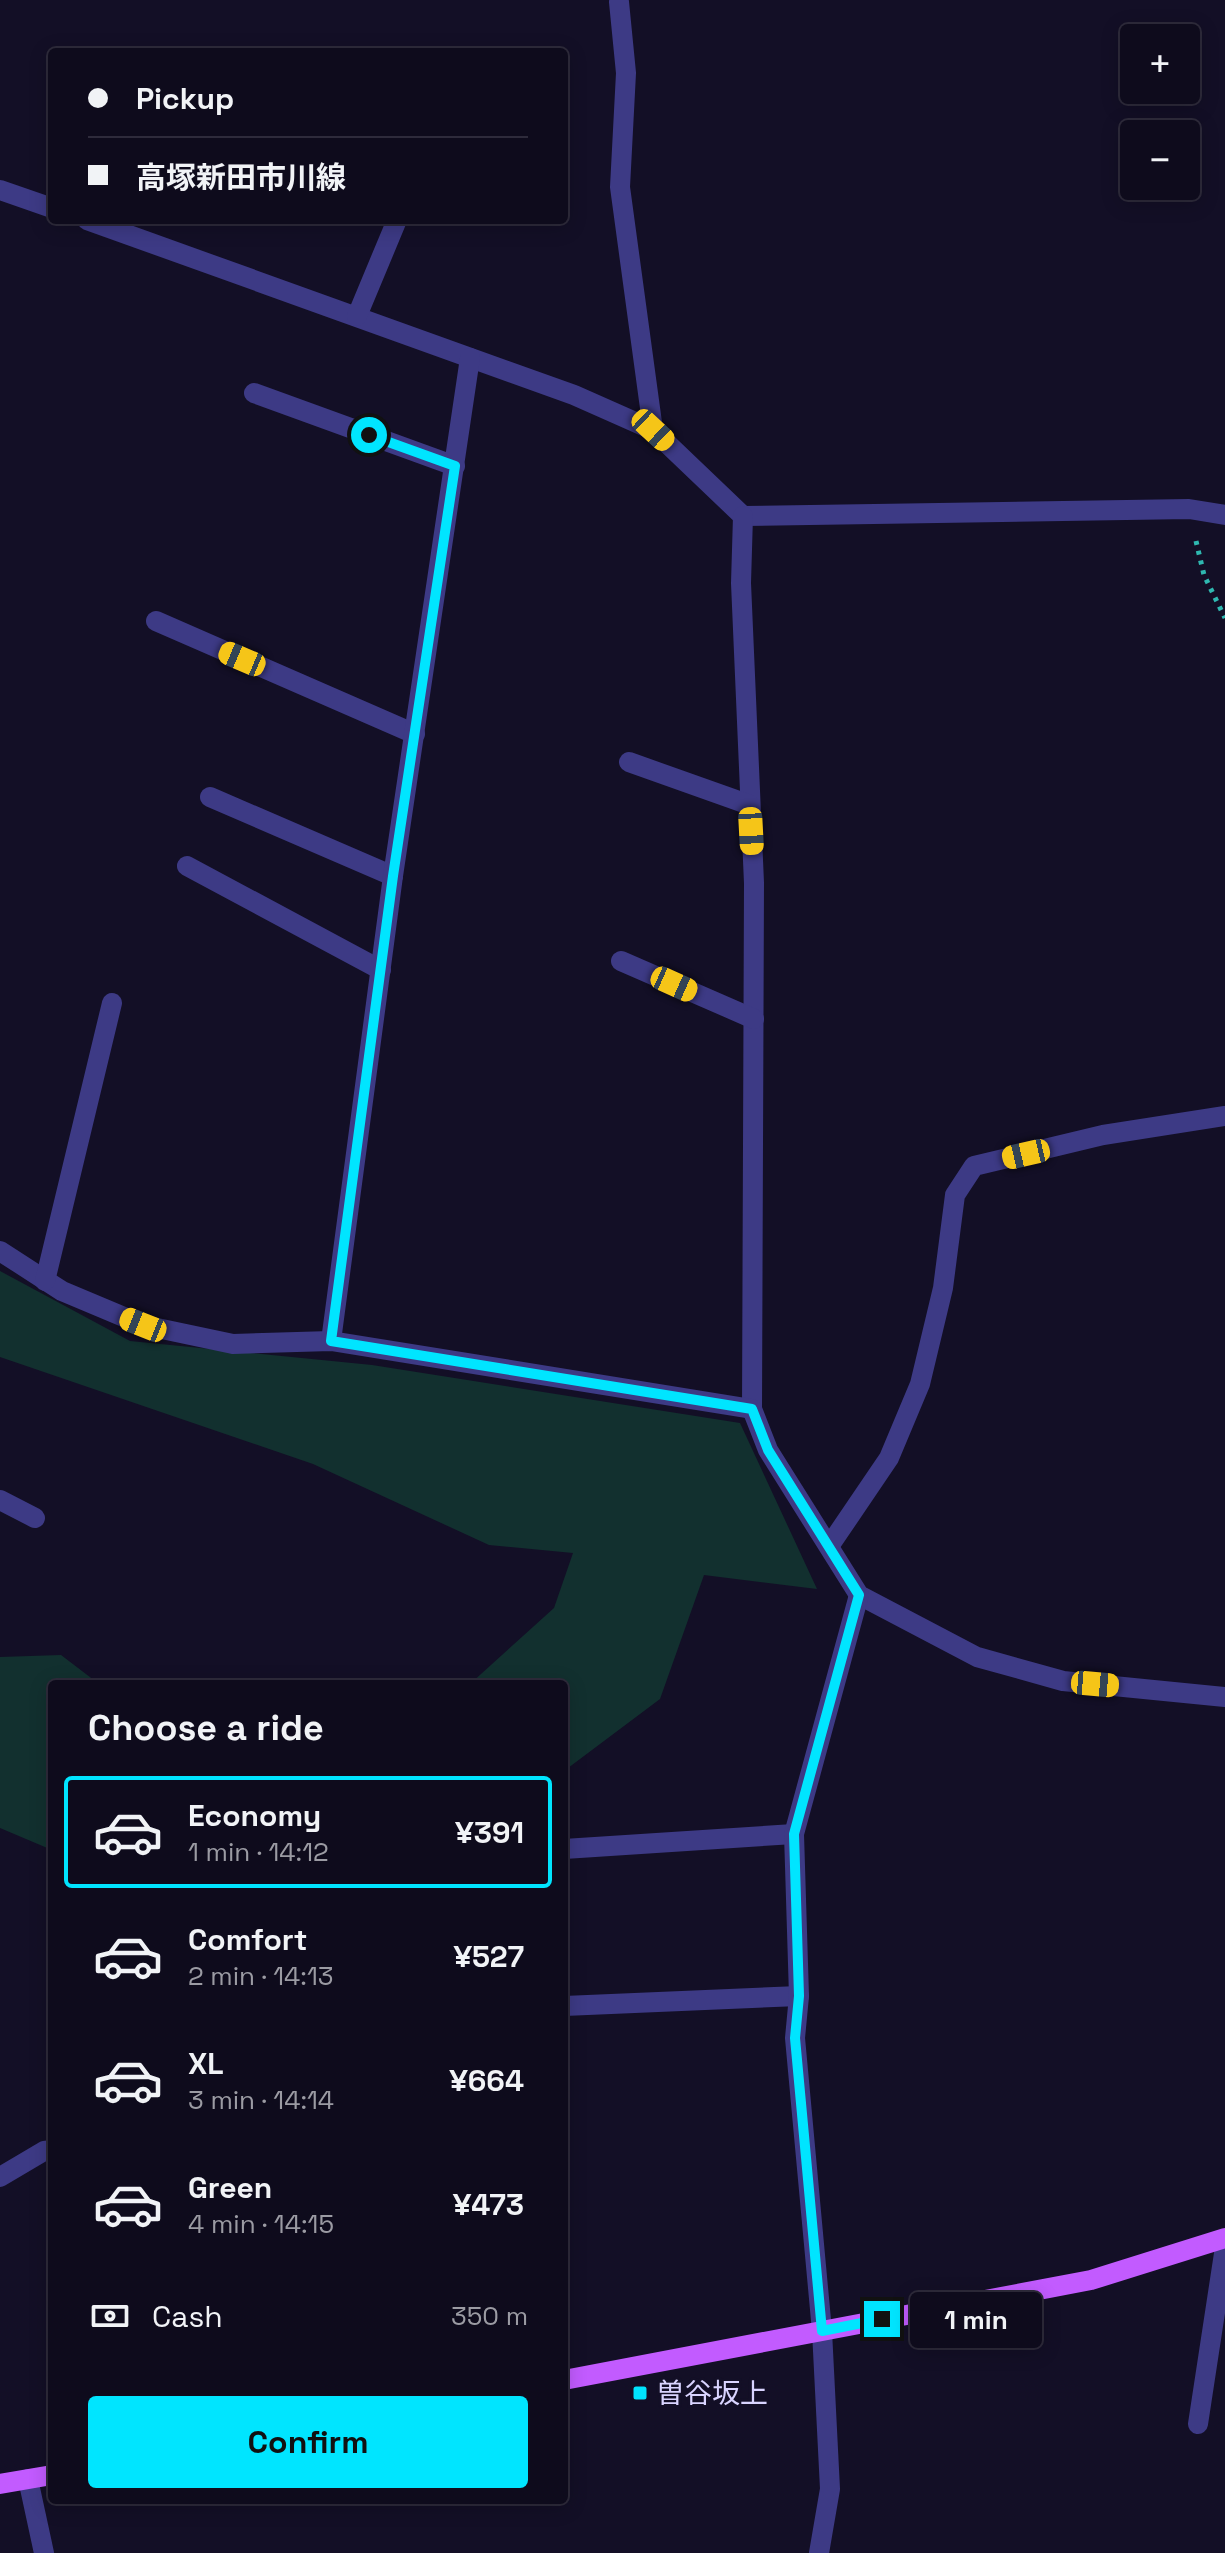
<!DOCTYPE html>
<html lang="en">
<head>
<meta charset="utf-8">
<style>
  body { margin:0; font-family:"Space Grotesk","Noto Sans JP",sans-serif; background:#1c1929; color:#f1f3f6; height:100vh; display:flex; flex-direction:column; font-size:30px; white-space:nowrap }
  * { box-sizing:border-box; margin:0 }
  p { font-size:26px; color:#9b9ba3 }
  .icon { flex:none; width:44px; height:44px; fill:none; stroke:currentColor; stroke-width:2; stroke-linecap:round; stroke-linejoin:round }
  .map { position:relative; flex:1; overflow:hidden }
  .details { position:absolute; left:48px; top:1680px; width:520px; height:824px; display:flex; flex-direction:column; background:#0e0b1c; border-radius:8px; box-shadow:0 4px 20px #0003,0 0 0 2px #2e2b3b }
  .details>* { flex:none }
  .guide { position:absolute; left:48px; top:48px; width:520px; height:176px; border-radius:8px; box-shadow:0 4px 20px #0003,0 0 0 2px #2e2b3b; display:grid; align-content:center; height:176px; padding:0 40px; background:#0e0b1c }
  .buttons { position:absolute; left:1120px; top:24px; display:grid; gap:16px }
  .buttons a { display:grid; place-items:center; width:80px; height:80px; border-radius:8px; background:#0e0b1c; box-shadow:0 4px 20px #0003,0 0 0 2px #2e2b3b; font-size:40px }
  .end { position:absolute; width:36px; height:36px; margin:-18px; border:10px solid #00e5ff; background:#111; box-shadow:0 0 0 4px #111 }
  .from { border-radius:50% }
  .bubble { position:absolute; height:56px; border-radius:8px; background:#0e0b1c; box-shadow:0 4px 20px #0003,0 0 0 2px #2e2b3b; font-size:26px; font-weight:600; line-height:56px; text-align:center }
  .car { position:absolute; width:24px; height:48px; margin:-24px -12px; border-radius:10px; box-shadow:0 0 6px 2px #0007; background:linear-gradient(#f5c518 24%,#345 0 40%,#f5c518 0 76%,#345 0 86%,#f5c518 0) }
  .guide b { display:flex; align-items:center; gap:28px; height:76px; font-size:30px }
  .guide b+b { border-top:2px solid #2e2b3b }
  .guide i { width:20px; height:20px; background:#f1f3f6 }
  ul { padding:0; list-style:none }
  li { display:flex; align-items:center; gap:24px; height:112px; margin:0 16px 12px; padding:0 24px; border:4px solid transparent; border-radius:8px }
  li div { flex:1 }
  li b { display:block; font-size:30px }
  li em { font-style:normal; font-weight:600 }
  li.current { border-color:#00e5ff }
  li>.icon { width:72px; height:72px; stroke-width:1.5 }
  h2 { padding:0 40px; font-size:36px; line-height:96px }
  .pay { display:flex; align-items:center; gap:20px; height:88px; padding:0 40px; font-size:30px }
  .pay p { margin-inline-start:auto }
  .primary-button { display:flex; gap:16px; margin-top:auto; padding:16px 40px }
  .primary-button a { flex:1; height:92px; border-radius:8px; background:#00e5ff; color:#111; font-size:32px; font-weight:600; line-height:92px; text-align:center }
  .map>svg:first-child { display:block }
  .green { fill:#12302f }
  .lines { fill:none; stroke-linecap:round; stroke-linejoin:round }
  .path { stroke:#2fb8b0; stroke-width:5; stroke-dasharray:4 6; stroke-linecap:butt }
  .minor { stroke:#3d3a85; stroke-width:20 }
  .major { stroke:#c25bff; stroke-width:20 }
  .route { stroke:#00e5ff; stroke-width:10 }
  .poi-dot { fill:#00e5ff; stroke:#130f26; stroke-width:3 }
  .labels { text-anchor:middle; stroke-width:6; stroke-linejoin:round; paint-order:stroke }
  .poi-label { font-size:28px; fill:#d9d4ff; stroke:#130f26; text-anchor:start }
</style>
</head>
<body>
<div class="map">
<svg width="1225" height="2553" viewBox="0 0 1225 2553">
  <rect width="100%" height="100%" fill="#130f26"/>
  <g class="green">
    <path d="M0 1271 130 1341 372 1365 740 1423 817 1589 704 1575 660 1699 564 1771V1684H470L554 1608 573 1553 489 1545 313 1464 0 1357Z"/>
    <path d="M61 1655 99 1684H52V1850L0 1828V1657Z"/>
  </g>
  <g class="lines">
    <path class="path" d="M1196 541 1204 575 1225 618"/>
    <g class="minor">
      <path d="M619 2 626 73 620 187 653 430"/>
      <path d="M0 190 52 208"/>
      <path d="M87 220 574 395 653 430 743 516 1189 509 1225 515"/>
      <path d="M357 316 397 220"/>
      <path d="M254 393 455 466"/>
      <path d="M743 516 741 583 754 883 752 1409 768 1450 859 1595 977 1657 1063 1681 1225 1697"/>
      <path d="M156 621 415 734"/>
      <path d="M629 762 750 805"/>
      <path d="M210 797 393 876"/>
      <path d="M187 866 381 970"/>
      <path d="M621 961 754 1019"/>
      <path d="M0 1251 62 1291 143 1325 233 1344 331 1341 752 1409"/>
      <path d="M45 1281 112 1003"/>
      <path d="M331 1341 393 876 470 358"/>
      <path d="M0 1500 35 1518"/>
      <path d="M830 1545 889 1458 920 1384 943 1288 955 1195 974 1166 1103 1135 1225 1116"/>
      <path d="M564 1849 794 1834"/>
      <path d="M564 2006 799 1996"/>
      <path d="M0 2177 44 2151 52 2150"/>
      <path d="M1198 2424 1225 2247"/>
      <path d="M28 2479 44 2553"/>
      <path d="M819 2553 830 2489 822 2331 795 2038 799 1996 794 1834 859 1595"/>
    </g>
    <g class="major">
      <path d="M564 2380 1091 2280 1225 2238"/>
      <path d="M0 2484 52 2475"/>
    </g>
  </g>
  <g class="lines">
    <path class="route" d="M369 435 455 466 393 876 331 1341 752 1409 768 1450 859 1595 794 1834 799 1996 795 2038 822 2331 882 2319"/>
  </g>
  <rect class="poi-dot" x="632" y="2385" width="16" height="16" rx="4"/>
  <g class="labels">
    <g class="poi-label">
      <text x="656" y="2403">曽谷坂上</text>
    </g>
  </g>
</svg>
<div class="buttons">
<a>+</a>
<a>−</a>
</div>
<i class="end from" style="left:369px;top:435px"></i>
<i class="end" style="left:882px;top:2319px"></i>
<div class="bubble" style="left:910px;top:2292px;width:132px">1 min</div>
<i class="car" style="left:653px;top:430px;rotate:133deg"></i>
<i class="car" style="left:242px;top:659px;rotate:293deg"></i>
<i class="car" style="left:751px;top:831px;rotate:177deg"></i>
<i class="car" style="left:674px;top:984px;rotate:114deg"></i>
<i class="car" style="left:1026px;top:1154px;rotate:257deg"></i>
<i class="car" style="left:143px;top:1325px;rotate:292deg"></i>
<i class="car" style="left:1095px;top:1684px;rotate:95deg"></i>
<div class="guide">
<b><i class="from"></i>Pickup</b>
<b><i></i>高塚新田市川線</b>
</div>
<section class="details">
<h2>Choose a ride</h2>
<ul>
<li class="current"><svg class="icon" aria-label="car" viewBox="0 0 24 24"><path d="M5 17H2v-5l4-1 3-4h7l3 4 3 1v5h-3M9 17h6M6 11h13"/><circle cx="7" cy="17" r="2"/><circle cx="17" cy="17" r="2"/></svg><div><b>Economy</b><p>1 min · 14:12</p></div><em>¥391</em></li>
<li><svg class="icon" aria-label="car" viewBox="0 0 24 24"><path d="M5 17H2v-5l4-1 3-4h7l3 4 3 1v5h-3M9 17h6M6 11h13"/><circle cx="7" cy="17" r="2"/><circle cx="17" cy="17" r="2"/></svg><div><b>Comfort</b><p>2 min · 14:13</p></div><em>¥527</em></li>
<li><svg class="icon" aria-label="car" viewBox="0 0 24 24"><path d="M5 17H2v-5l4-1 3-4h7l3 4 3 1v5h-3M9 17h6M6 11h13"/><circle cx="7" cy="17" r="2"/><circle cx="17" cy="17" r="2"/></svg><div><b>XL</b><p>3 min · 14:14</p></div><em>¥664</em></li>
<li><svg class="icon" aria-label="car" viewBox="0 0 24 24"><path d="M5 17H2v-5l4-1 3-4h7l3 4 3 1v5h-3M9 17h6M6 11h13"/><circle cx="7" cy="17" r="2"/><circle cx="17" cy="17" r="2"/></svg><div><b>Green</b><p>4 min · 14:15</p></div><em>¥473</em></li>
</ul>
<div class="pay"><svg class="icon" aria-label="cash" viewBox="0 0 24 24"><path d="M3 7h18v10H3z"/><circle cx="12" cy="12" r="2"/></svg>Cash<p>350 m</p></div>
<div class="primary-button"><a>Confirm</a></div>
</section>
</div>
</body>
</html>
